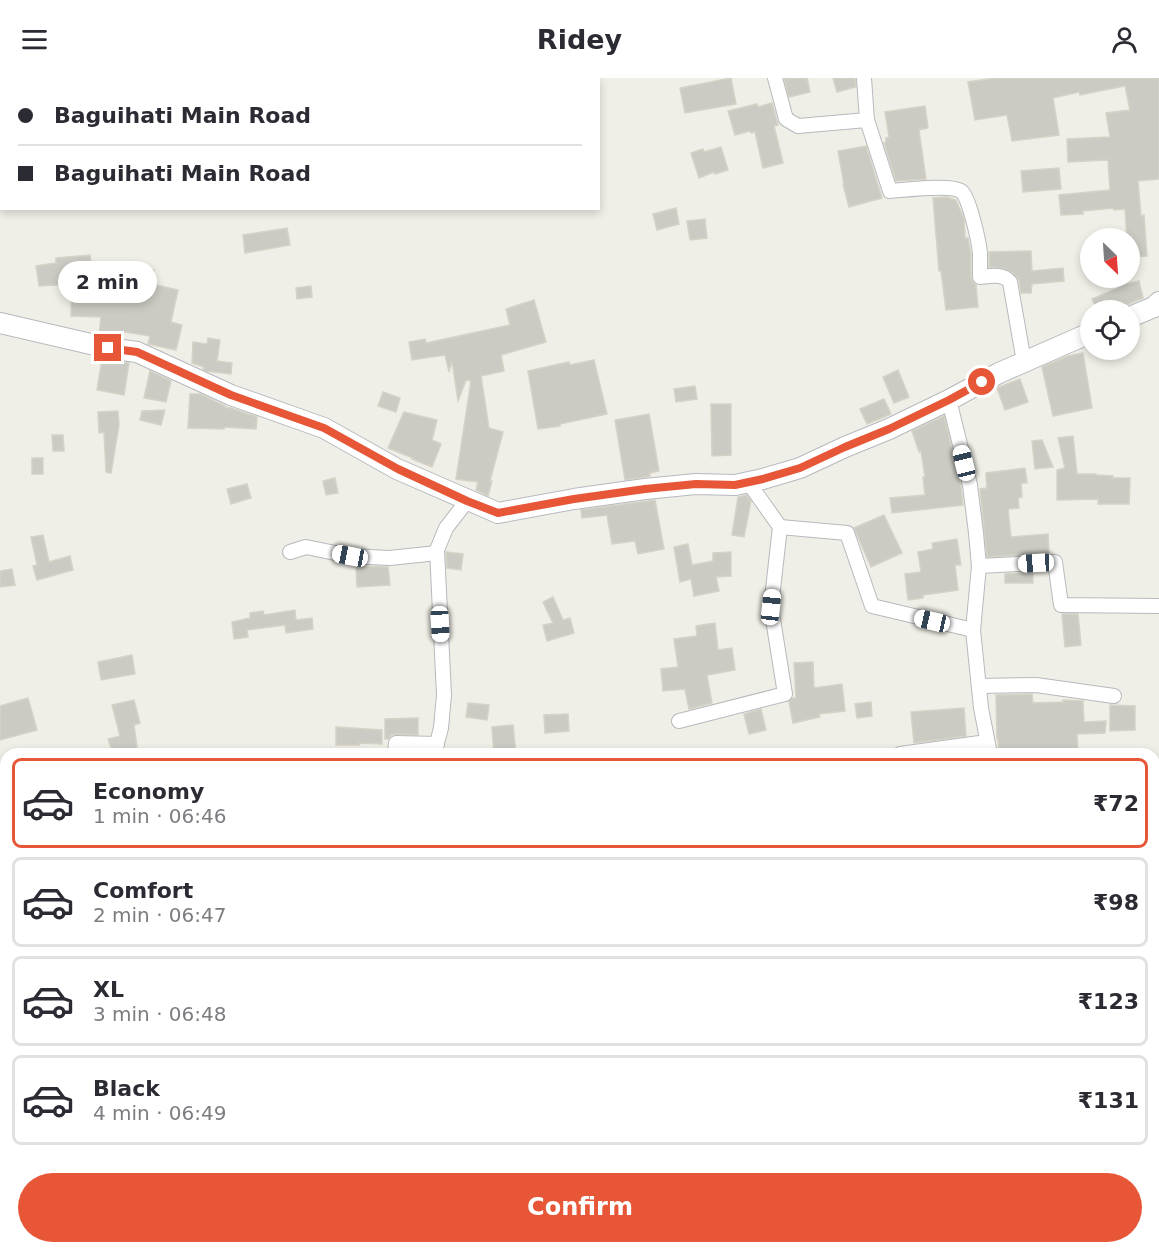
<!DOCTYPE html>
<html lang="en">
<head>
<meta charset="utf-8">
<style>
  body { margin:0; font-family:"DejaVu Sans",sans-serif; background:#f7f7f7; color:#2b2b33; height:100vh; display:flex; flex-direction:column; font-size:22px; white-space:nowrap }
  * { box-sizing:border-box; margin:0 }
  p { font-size:20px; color:#7c7c81 }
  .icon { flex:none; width:33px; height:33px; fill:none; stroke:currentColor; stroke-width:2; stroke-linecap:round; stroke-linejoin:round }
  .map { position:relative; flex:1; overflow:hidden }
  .side { position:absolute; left:0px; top:670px; width:1160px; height:506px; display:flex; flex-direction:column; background:#fff; border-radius:18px 18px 0 0; box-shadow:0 3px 9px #0003 }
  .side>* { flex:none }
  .top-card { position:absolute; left:0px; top:0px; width:600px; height:132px; box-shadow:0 3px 9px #0003; display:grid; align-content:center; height:132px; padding:0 18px; background:#fff }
  .needle { width:39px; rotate:155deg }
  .buttons { position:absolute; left:1080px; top:150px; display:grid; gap:12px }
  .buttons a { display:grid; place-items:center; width:60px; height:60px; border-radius:50%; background:#fff; box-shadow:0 3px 9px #0003; font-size:30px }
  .end { position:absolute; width:27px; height:27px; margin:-14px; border:8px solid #e75637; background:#fff; box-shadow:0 0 0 3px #fff }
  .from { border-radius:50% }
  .bubble { position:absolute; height:42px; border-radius:21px; background:#fff; box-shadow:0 3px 9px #0003; font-size:20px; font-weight:800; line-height:42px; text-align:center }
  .car { position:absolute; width:18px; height:36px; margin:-18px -9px; border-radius:8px; box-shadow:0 0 4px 2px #0007; background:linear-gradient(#fff 24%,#345 0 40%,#fff 0 76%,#345 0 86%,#fff 0) }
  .top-card b { display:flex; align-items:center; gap:21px; height:57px; font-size:22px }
  .top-card b+b { border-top:2px solid #e1e1e2 }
  .top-card i { width:15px; height:15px; background:#2b2b33 }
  ul { padding:10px 0 0; list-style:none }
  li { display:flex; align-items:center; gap:18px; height:90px; margin:0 12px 9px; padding:0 6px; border:3px solid #e1e1e2; border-radius:9px }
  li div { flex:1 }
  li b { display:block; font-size:22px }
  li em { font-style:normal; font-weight:800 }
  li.on { border-color:#e75637 }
  li>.icon { width:54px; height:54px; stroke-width:1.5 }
  .action { display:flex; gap:12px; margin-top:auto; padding:12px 18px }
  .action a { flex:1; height:69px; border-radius:36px; background:#e75637; color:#fff; font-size:24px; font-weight:800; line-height:69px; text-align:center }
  header { display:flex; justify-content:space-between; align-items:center; height:78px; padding:0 18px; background:#fff; font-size:27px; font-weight:800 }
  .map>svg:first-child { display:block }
  .water { fill:#aad1fe }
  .building { fill:#cccbc3; stroke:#d5d2c6; stroke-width:1.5 }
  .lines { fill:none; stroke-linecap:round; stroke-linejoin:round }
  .street-casing { stroke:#b7b9bd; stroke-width:16 }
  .secondary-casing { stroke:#b6b9be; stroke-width:22 }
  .street { stroke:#fff; stroke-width:14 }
  .secondary { stroke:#fff; stroke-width:20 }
  .route { stroke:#e75637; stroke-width:8 }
</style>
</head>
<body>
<header><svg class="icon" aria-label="menu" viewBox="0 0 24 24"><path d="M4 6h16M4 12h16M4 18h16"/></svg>Ridey<svg class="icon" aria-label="person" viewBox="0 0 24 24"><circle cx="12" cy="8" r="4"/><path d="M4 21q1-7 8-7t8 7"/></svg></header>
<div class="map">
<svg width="1159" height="1175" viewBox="0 0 1159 1175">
  <rect width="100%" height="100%" fill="#f0efe7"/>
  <path class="water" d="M829 1170H926V1175H832Z"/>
  <g class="building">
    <path d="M731 0 736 26 685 35 680 10Z"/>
    <path d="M784 0H807L810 14 789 19Z"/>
    <path d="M833 0H855L856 9 837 14Z"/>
    <path d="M996 0H1159V101L1138 103 1141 138 1144 137 1147 178 1130 179V160H1127L1125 131 1114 132V130L1083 133V136L1061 137 1059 117 1110 112 1108 82 1068 84 1067 61 1110 59 1106 35 1130 32 1125 8 1080 17 1079 14 1053 20 1059 57 1012 63 1007 37 975 42 968 4Z"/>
    <path d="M772 25 778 47 774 48 783 85 763 90 755 54 751 55 750 53 735 57 728 33 757 26 758 29Z"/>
    <path d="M925 28 928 50 919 52 926 101 896 103 884 65 886 64V60L889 59 885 34Z"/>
    <path d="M866 68 882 120 849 129 843 106H844L838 73Z"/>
    <path d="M721 69 728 92 715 96 714 94 699 100 691 75 703 71 704 74Z"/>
    <path d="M1059 90 1061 111 1023 114 1021 93Z"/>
    <path d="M947 119 956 122 964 141 965 160H968L971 176V200L973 204 976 207 978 229 946 232 941 193H939L933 120Z"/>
    <path d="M676 130 679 146 657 152 653 136Z"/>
    <path d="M705 141 707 160 690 162 687 143Z"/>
    <path d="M287 150 290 167 245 175 243 157Z"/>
    <path d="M1031 173 1032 193 1063 190 1064 203 1032 206 1031 215H1021L1019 202 1013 195 1002 190 989 189V174Z"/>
    <path d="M90 177 92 196 128 200 129 190 154 192 152 206 178 212 171 244 182 247 176 272 148 266 150 258 119 253 118 259 99 256 101 239 71 238 72 206 39 208 36 188 56 185V180Z"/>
    <path d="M1139 203 1143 220 1113 232H1097L1092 221 1118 210V208Z"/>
    <path d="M311 208 312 219 297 221 296 210Z"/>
    <path d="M534 222 546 264 501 277 504 293 481 298 489 350 503 354 490 403H492L488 418 476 412 478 404 456 401 471 303 466 302 458 323 452 283 449 294 445 277 412 282 409 264 425 261 426 265 510 247 506 231Z"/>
    <path d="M208 260 220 262 217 283 232 285 231 296 206 293 203 291 204 289 192 285 193 264 207 266Z"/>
    <path d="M1083 275 1092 330 1053 338 1042 289 1068 278Z"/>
    <path d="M102 281 129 285 124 317 97 312Z"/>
    <path d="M594 282 607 336 560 346V348L538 351 528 293 569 284 570 287Z"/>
    <path d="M898 292 909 319 894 325 883 299Z"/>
    <path d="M150 293 171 303 166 324 144 320Z"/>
    <path d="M1020 301 1028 324 1005 332 997 310Z"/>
    <path d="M695 308 697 321 676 324 674 311Z"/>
    <path d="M383 314 400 320 396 334 378 328Z"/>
    <path d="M190 316H200L225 328V329L231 330 257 339 256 351 224 349V351L188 350Z"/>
    <path d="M884 321 891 336 867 346 860 331Z"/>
    <path d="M711 326H731V377L712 378Z"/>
    <path d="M165 332 161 347 140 342 142 333Z"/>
    <path d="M118 333 119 347 111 395 106 394 104 354 99 355 98 334Z"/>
    <path d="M404 334 437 342 432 362 441 366 432 389 412 381 413 380 388 370Z"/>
    <path d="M649 336 659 393 650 395V398L625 402 615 342Z"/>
    <path d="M944 338 961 409 963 427 892 435 890 420 925 417 923 399H925L921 373 919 374 912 353Z"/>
    <path d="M52 357H63L64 373H53Z"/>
    <path d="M1073 358 1077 396H1096V397L1113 398V400H1130L1129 426H1098V421L1057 422V392L1065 390 1058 360Z"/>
    <path d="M1042 362 1053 389 1035 391 1032 363Z"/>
    <rect x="32" y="380" width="11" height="16"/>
    <path d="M1025 390 1027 405H1021L1022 419 1018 420 1019 430 1008 431 1011 459 1048 456 1049 475 987 479 980 411 987 410 986 395Z"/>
    <path d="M335 400 338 415 326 417 323 403Z"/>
    <path d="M247 406 251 420 231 426 227 411Z"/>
    <path d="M746 417 751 423 744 459 732 457 738 419Z"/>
    <path d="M655 422 664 471 638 476 635 463 612 466 607 437 582 440 581 432Z"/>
    <path d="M884 437 902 475 871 489 854 450Z"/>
    <path d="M43 457 49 484 70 478 73 492 37 502 33 488 37 487 31 459Z"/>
    <path d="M957 461 961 487H955L958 512 923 517V520L908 522 905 496 921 494 918 474 933 471 932 465Z"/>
    <path d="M688 466 692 487 713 483V475L731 474V498L716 499 719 513 694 518 691 501 680 504 674 469Z"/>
    <path d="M446 474 463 476 461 492 447 490Z"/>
    <path d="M356 488 388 489 390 507 357 509Z"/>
    <path d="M12 491 15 507 0 509V493Z"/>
    <path d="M1033 494V505H1005V496Z"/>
    <path d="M553 519 563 542 570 540 574 555 547 563 543 547 553 545 543 524Z"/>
    <path d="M295 532 296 542 312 540 313 551 286 555 285 547 247 552 248 559 234 561 232 544 250 540V535L263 533 264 537Z"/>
    <path d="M1062 536H1078L1081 567 1065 569Z"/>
    <path d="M715 545 718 572 732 570 735 592 708 597 707 598 712 625 689 631 685 611 663 613 661 591 678 589 674 561 697 558 696 548Z"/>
    <path d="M132 577 135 596 101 602 98 584Z"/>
    <path d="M813 584 814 610 842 606 845 633 819 636 820 639 793 645 789 624 793 620H796L794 585Z"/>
    <path d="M1032 616 1033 625 1063 624V622L1083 623 1084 644 1106 643 1105 655 1077 656 1078 676H999L998 661H997L996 617Z"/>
    <path d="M28 620 37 652 0 662V628Z"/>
    <path d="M134 622 140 645 134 647 138 676H113L108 661 120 658 112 627Z"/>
    <path d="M871 624 872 638 857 640 855 626Z"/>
    <path d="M468 625 489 627 487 642 466 639Z"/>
    <path d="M1110 627 1135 628V652L1110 653Z"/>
    <path d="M964 630 966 658 914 665 911 634Z"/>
    <path d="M761 631 766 652 749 656 744 636Z"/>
    <path d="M568 636 569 653 545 655 544 637Z"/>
    <path d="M418 640V657L396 656 391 657 388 661H385V641Z"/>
    <path d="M513 647 516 676H494L492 649Z"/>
    <path d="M336 649 382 652V666L359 665V667H336Z"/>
  </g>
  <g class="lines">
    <g class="street-casing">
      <g id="street">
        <path d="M775 0 786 41 798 48 867 42 864 0"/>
        <path d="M867 42 890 113C904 112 950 106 961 113 969 118 979 164 980 175 980 183 980 191 980 199 990 198 1003 195 1010 204L1024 284"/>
        <path d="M949 322 970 407 976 455 979 488 973 552 981 630 990 676"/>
        <path d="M780 449 847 455 872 528 973 552"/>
        <path d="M290 474 306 469 350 478 390 480 437 475"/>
        <path d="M979 488 1055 484 1061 527 1159 528"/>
        <path d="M979 608 1036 607 1114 618"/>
        <path d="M679 643 785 616 771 529 780 449 748 404"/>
        <path d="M395 676 396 665 437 666"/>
        <path d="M434 676 441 650 444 617 437 472 446 450 467 423"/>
        <path d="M900 676 987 664"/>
        <path d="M0 864 6 862"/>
        <path d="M1154 944 1159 940"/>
        <path d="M0 996 6 995"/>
        <path d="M1154 1044 1159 1055"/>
        <path d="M1154 1106 1159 1071"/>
        <path d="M273 1170 274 1175"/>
        <path d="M982 1170 985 1175"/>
        <path d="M1134 1170 1135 1175"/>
        <path d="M491 1175 492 1170"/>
      </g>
    </g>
    <g class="secondary-casing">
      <g id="secondary">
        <path d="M1130 239 1154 229 1159 224"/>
        <path d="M0 245 108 270 137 274 231 317 324 350 397 391 498 435 574 421 645 411 696 406 735 407 763 401 800 390 845 369 889 351 949 322 999 295 1090 255"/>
      </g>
    </g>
    <use href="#street" class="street"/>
    <use href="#secondary" class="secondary"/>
  </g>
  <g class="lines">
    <path class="route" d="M108 270 137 274 231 317 324 350 398 391 467 423 498 435 574 421 645 411 696 406 735 407 763 401 800 390 845 369 889 351 949 322 982 304"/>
  </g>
</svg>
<div class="buttons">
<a><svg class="needle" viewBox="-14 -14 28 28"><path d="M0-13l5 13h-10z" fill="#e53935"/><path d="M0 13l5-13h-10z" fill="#7c7c81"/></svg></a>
<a><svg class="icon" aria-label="locate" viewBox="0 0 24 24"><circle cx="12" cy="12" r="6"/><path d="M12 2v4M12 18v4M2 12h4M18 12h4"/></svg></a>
</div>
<i class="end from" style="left:982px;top:304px"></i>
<i class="end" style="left:108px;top:270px"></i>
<div class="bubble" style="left:58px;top:183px;width:99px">2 min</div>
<i class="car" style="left:964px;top:385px;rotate:346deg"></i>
<i class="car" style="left:350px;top:478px;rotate:281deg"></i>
<i class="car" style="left:1036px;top:485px;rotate:267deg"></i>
<i class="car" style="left:771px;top:529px;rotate:6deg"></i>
<i class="car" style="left:932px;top:543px;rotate:283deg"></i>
<i class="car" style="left:440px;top:546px;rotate:177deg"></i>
<div class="top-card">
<b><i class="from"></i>Baguihati Main Road</b>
<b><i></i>Baguihati Main Road</b>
</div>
<section class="side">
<ul>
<li class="on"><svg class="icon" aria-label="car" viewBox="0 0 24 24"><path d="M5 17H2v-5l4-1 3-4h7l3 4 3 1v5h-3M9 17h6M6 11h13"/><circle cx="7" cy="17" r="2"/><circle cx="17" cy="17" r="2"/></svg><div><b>Economy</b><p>1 min · 06:46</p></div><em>₹72</em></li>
<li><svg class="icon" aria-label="car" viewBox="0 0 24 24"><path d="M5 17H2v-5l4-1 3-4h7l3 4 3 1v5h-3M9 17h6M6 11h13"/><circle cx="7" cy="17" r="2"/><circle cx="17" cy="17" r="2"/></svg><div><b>Comfort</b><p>2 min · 06:47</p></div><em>₹98</em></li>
<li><svg class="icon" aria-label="car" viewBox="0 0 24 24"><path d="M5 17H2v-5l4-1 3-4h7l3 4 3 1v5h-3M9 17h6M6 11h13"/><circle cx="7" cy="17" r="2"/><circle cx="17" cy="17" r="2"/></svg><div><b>XL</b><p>3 min · 06:48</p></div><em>₹123</em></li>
<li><svg class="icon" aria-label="car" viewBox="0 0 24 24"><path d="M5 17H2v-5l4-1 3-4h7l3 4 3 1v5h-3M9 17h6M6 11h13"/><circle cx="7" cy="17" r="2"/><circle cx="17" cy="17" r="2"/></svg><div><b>Black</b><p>4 min · 06:49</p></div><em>₹131</em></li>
</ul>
<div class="action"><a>Confirm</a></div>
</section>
</div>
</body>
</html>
